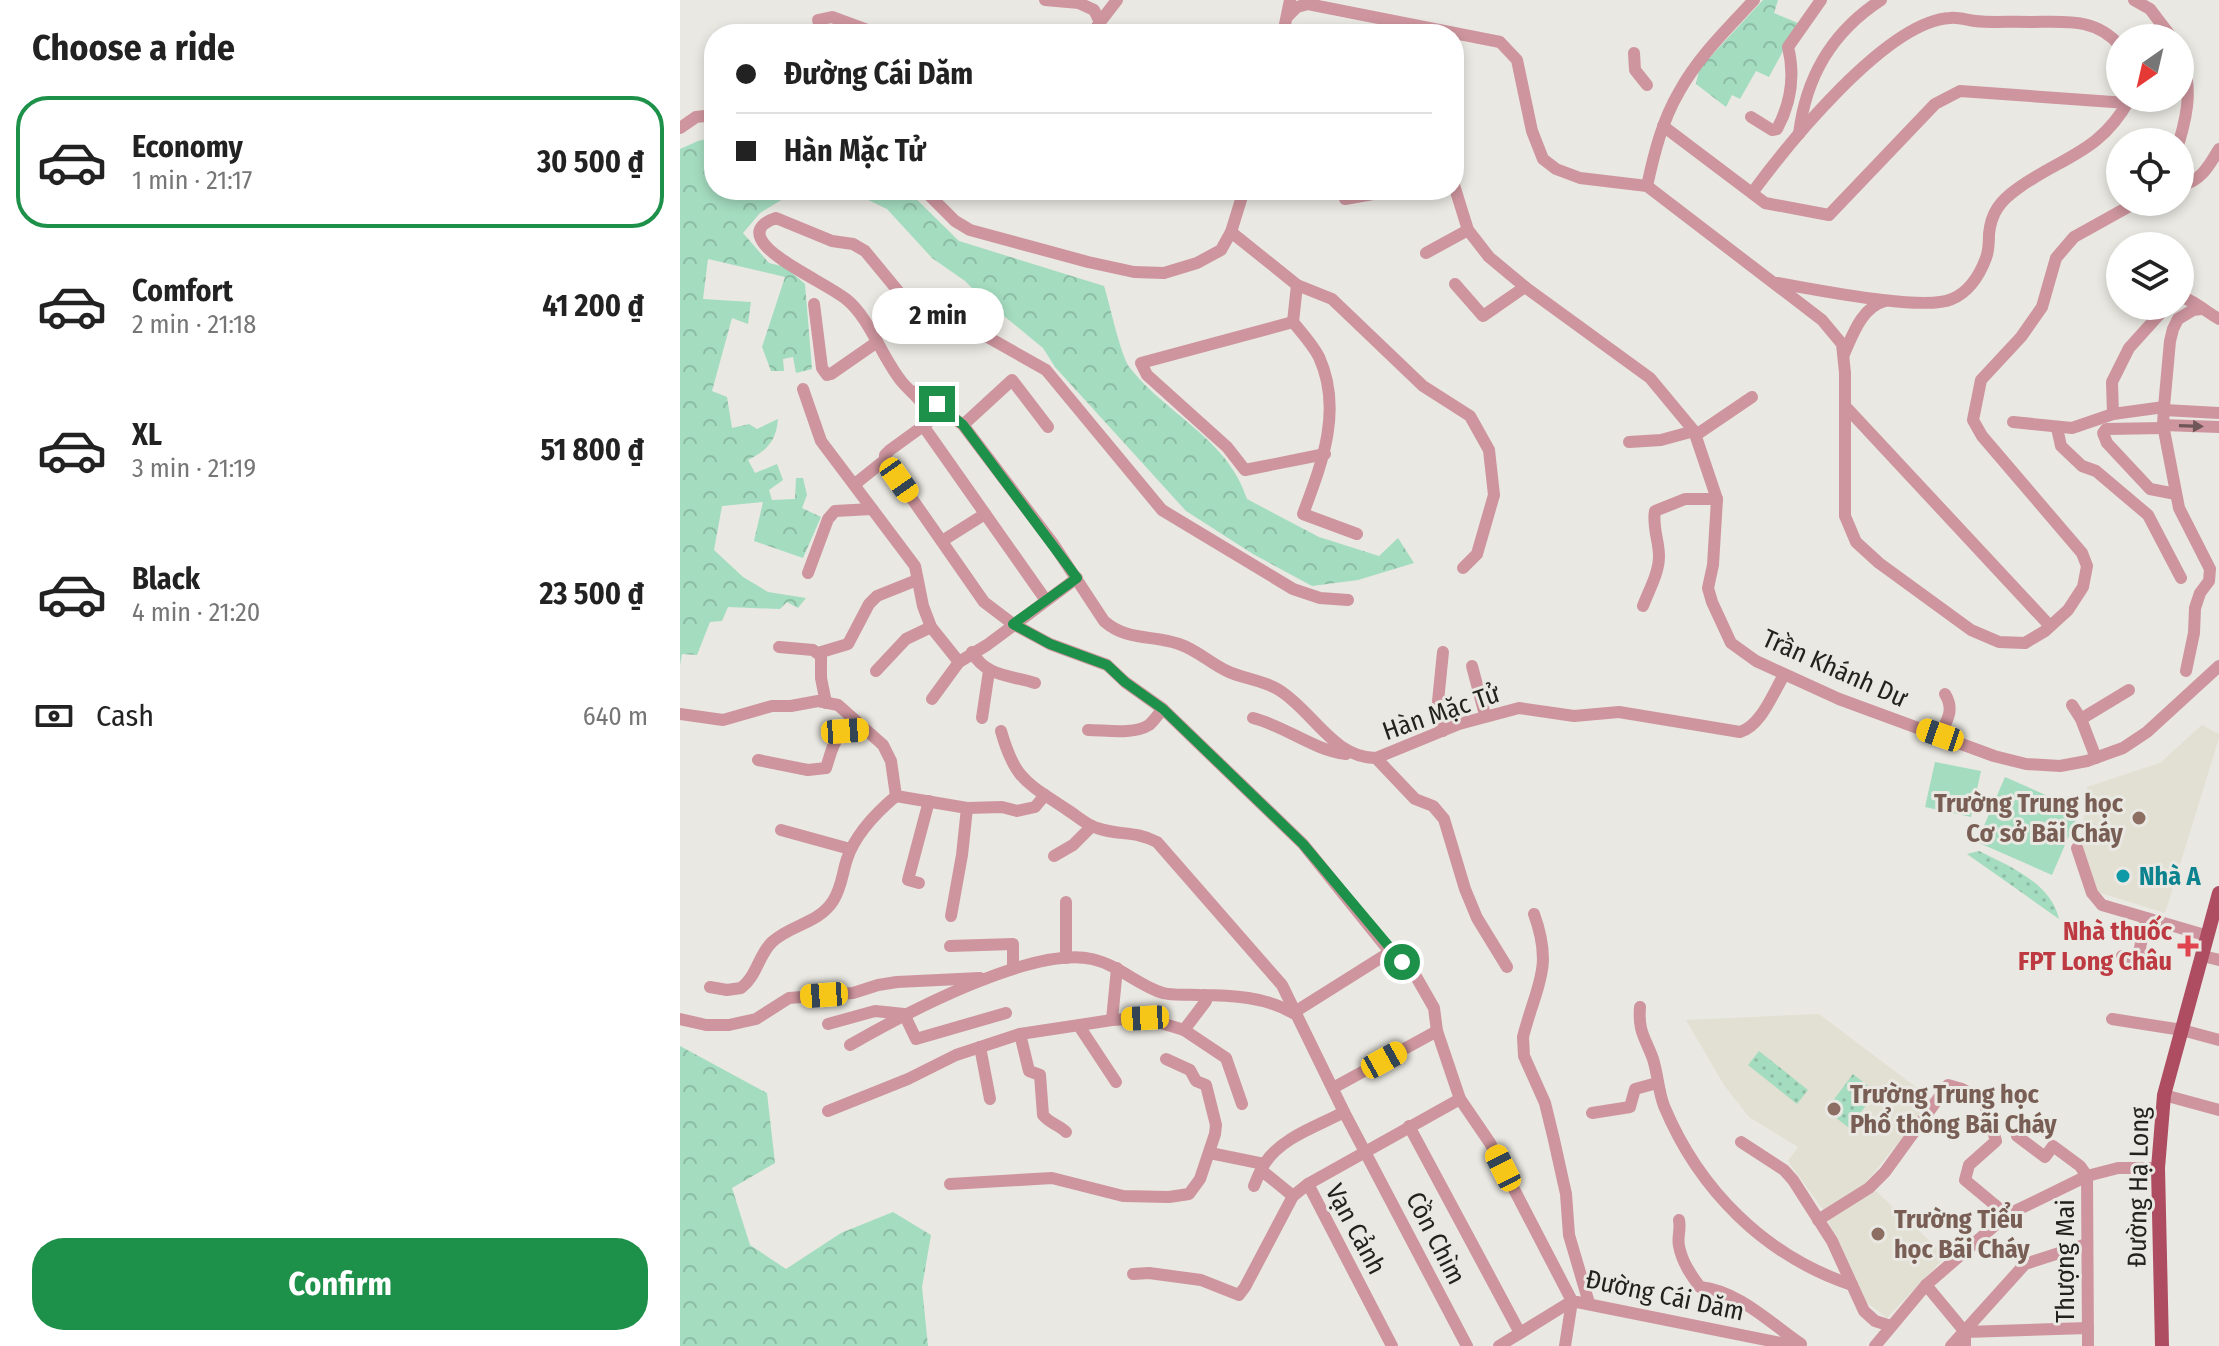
<!DOCTYPE html>
<html lang="en">
<head>
<meta charset="utf-8">
<style>
  body { margin:0; font-family:"Fira Sans Condensed",sans-serif; background:#f2f2f2; color:#222; height:100vh; display:flex; flex-direction:column; font-size:30px; white-space:nowrap }
  * { box-sizing:border-box; margin:0 }
  p { font-size:26px; color:#767676 }
  .icon { flex:none; width:44px; height:44px; fill:none; stroke:currentColor; stroke-width:2; stroke-linecap:round; stroke-linejoin:round }
  .map { position:relative; flex:1; overflow:hidden }
  .panel { display:flex; flex-direction:column; background:#fff; width:680px }
  .panel>* { flex:none }
  .guide { position:absolute; left:24px; top:24px; width:760px; height:176px; border-radius:32px; box-shadow:0 4px 12px #0003; display:grid; align-content:center; height:176px; padding:0 32px; background:#fff }
  .needle { width:52px; rotate:214deg }
  .controls { position:absolute; left:1426px; top:24px; display:grid; gap:16px }
  .controls a { display:grid; place-items:center; width:88px; height:88px; border-radius:50%; background:#fff; box-shadow:0 4px 12px #0003; font-size:40px }
  .end { position:absolute; width:36px; height:36px; margin:-18px; border:10px solid #1d9049; background:#fff; box-shadow:0 0 0 4px #fff }
  .from { border-radius:50% }
  .bubble { position:absolute; height:56px; border-radius:28px; background:#fff; box-shadow:0 4px 12px #0003; font-size:26px; font-weight:700; line-height:56px; text-align:center }
  .car { position:absolute; width:24px; height:48px; margin:-24px -12px; border-radius:10px; box-shadow:0 0 6px 2px #0007; background:linear-gradient(#f5c518 24%,#345 0 40%,#f5c518 0 76%,#345 0 86%,#f5c518 0) }
  .guide b { display:flex; align-items:center; gap:28px; height:76px; font-size:30px }
  .guide b+b { border-top:2px solid #e0e0e0 }
  .guide i { width:20px; height:20px; background:#222 }
  ul { padding:0; list-style:none }
  li { display:flex; align-items:center; gap:24px; height:132px; margin:0 16px 12px; padding:0 16px; border:4px solid transparent; border-radius:32px }
  li div { flex:1 }
  li b { display:block; font-size:30px }
  li em { font-style:normal; font-weight:700 }
  li.active { border-color:#1d9049 }
  li>.icon { width:72px; height:72px; stroke-width:1.5 }
  h2 { padding:0 32px; font-size:36px; line-height:96px }
  .pay { display:flex; align-items:center; gap:20px; height:88px; padding:0 32px; font-size:30px }
  .pay p { margin-inline-start:auto }
  .primary-button { display:flex; gap:16px; margin-top:auto; padding:16px 32px }
  .primary-button a { flex:1; height:92px; border-radius:32px; background:#1d9049; color:#fff; font-size:32px; font-weight:700; line-height:92px; text-align:center }
  main { display:flex; flex:1; min-height:0 }
  .map>svg:first-child { display:block }
  .built { fill:#e2e0d2 }
  .grass { fill:#a4dcbf }
  .forest { fill:url(#forest-crowns) }
  .park { fill:url(#park-dots) }
  .lines { fill:none; stroke-linecap:round; stroke-linejoin:round }
  .minor { stroke:#ce959e; stroke-width:12 }
  .major { stroke:#ae4c62; stroke-width:14 }
  .oneway { fill:#6f5658 }
  .route { stroke:#1d9049; stroke-width:10 }
  .education-dot { fill:#8d6e63; stroke:#e9e8e2; stroke-width:3 }
  .culture-dot { fill:#0f9aa8; stroke:#e9e8e2; stroke-width:3 }
  .health-dot { fill:#e0444e; stroke:#e9e8e2; stroke-width:3 }
  .labels { text-anchor:middle; stroke-width:6; stroke-linejoin:round; paint-order:stroke }
  .street-label { font-size:26px; fill:#22221f; stroke:#e9e8e2 }
  .education-label { font-size:26px; font-weight:bold; fill:#785e54; stroke:#e9e8e2; text-anchor:start }
  .culture-label { font-size:26px; font-weight:bold; fill:#0d838f; stroke:#e9e8e2; text-anchor:start }
  .health-label { font-size:26px; font-weight:bold; fill:#be3a42; stroke:#e9e8e2; text-anchor:end }
</style>
</head>
<body>
<main>
<section class="panel">
<h2>Choose a ride</h2>
<ul>
<li class="active"><svg class="icon" aria-label="car" viewBox="0 0 24 24"><path d="M5 17H2v-5l4-1 3-4h7l3 4 3 1v5h-3M9 17h6M6 11h13"/><circle cx="7" cy="17" r="2"/><circle cx="17" cy="17" r="2"/></svg><div><b>Economy</b><p>1 min · 21:17</p></div><em>30 500 ₫</em></li>
<li><svg class="icon" aria-label="car" viewBox="0 0 24 24"><path d="M5 17H2v-5l4-1 3-4h7l3 4 3 1v5h-3M9 17h6M6 11h13"/><circle cx="7" cy="17" r="2"/><circle cx="17" cy="17" r="2"/></svg><div><b>Comfort</b><p>2 min · 21:18</p></div><em>41 200 ₫</em></li>
<li><svg class="icon" aria-label="car" viewBox="0 0 24 24"><path d="M5 17H2v-5l4-1 3-4h7l3 4 3 1v5h-3M9 17h6M6 11h13"/><circle cx="7" cy="17" r="2"/><circle cx="17" cy="17" r="2"/></svg><div><b>XL</b><p>3 min · 21:19</p></div><em>51 800 ₫</em></li>
<li><svg class="icon" aria-label="car" viewBox="0 0 24 24"><path d="M5 17H2v-5l4-1 3-4h7l3 4 3 1v5h-3M9 17h6M6 11h13"/><circle cx="7" cy="17" r="2"/><circle cx="17" cy="17" r="2"/></svg><div><b>Black</b><p>4 min · 21:20</p></div><em>23 500 ₫</em></li>
</ul>
<div class="pay"><svg class="icon" aria-label="cash" viewBox="0 0 24 24"><path d="M3 7h18v10H3z"/><circle cx="12" cy="12" r="2"/></svg>Cash<p>640 m</p></div>
<div class="primary-button"><a>Confirm</a></div>
</section>
<div class="map">
<svg width="1539" height="1346" viewBox="0 0 1539 1346">
  <defs>
    <pattern id="forest-crowns" width="20" height="18" patternUnits="userSpaceOnUse" patternTransform="scale(2)"><rect width="20" height="18" fill="#a4dcbf"/><path d="M2 6a3 3 0 1 1 6 0M12 15a3 3 0 1 1 6 0" fill="none" stroke="#8dbca4"/></pattern>
    <pattern id="park-dots" width="8" height="8" patternUnits="userSpaceOnUse" patternTransform="scale(2)"><rect width="8" height="8" fill="#a4dcbf"/><path d="M2 2h.1M6 6h.1" fill="none" stroke="#8dbca4" stroke-width="1.8" stroke-linecap="round"/></pattern>
  </defs>
  <rect width="100%" height="100%" fill="#e9e8e2"/>
  <g class="built">
    <path d="M1522 725 1539 734V738L1485 913 1414 891 1400 849 1407 787 1480 763Z"/>
    <path d="M1139 1014 1253 1100 1186 1182 1266 1256 1207 1318 1181 1298 1144 1211 1108 1161 1118 1147 1069 1117 1044 1085 1006 1020Z"/>
  </g>
  <g class="grass">
    <path d="M1255 762 1301 771 1291 817 1245 807Z"/>
    <path d="M1325 777 1400 810 1372 875 1297 842Z"/>
  </g>
  <g class="forest">
    <path d="M1083 0H1098L1094 13 1118 23 1089 77 1076 71 1060 99 1052 95 1046 107 1016 84 1019 69Z"/>
    <path d="M34 137V190H227L279 241 424 286C430 304 440 355 450 368 487 415 548 439 567 499L639 537 699 556 718 538 734 563 678 580 632 586 573 554 506 511 375 367 363 348 301 297 285 281 252 258 207 209 178 195 103 199 80 213 63 233 89 263 105 267 125 284 132 369 116 373 113 357 103 359 104 371H91L82 347 105 277 28 259 23 299 71 302 68 324 52 318 32 391 47 397 52 428 69 424 77 429 98 419C96 442 87 450 68 460L75 473 97 464 103 480 89 490 92 500 115 499 116 478H123L127 495 122 508 141 517 123 558 74 541 83 502 42 506 34 550 63 577 88 592 126 598 118 608 107 602 100 609 48 607 42 621 30 622 17 655 2 654 0 665V149L18 141Z"/>
    <path d="M0 1046 87 1093 95 1163 52 1188 70 1245 106 1269 161 1233 213 1212 251 1235 242 1287 248 1346H0Z"/>
  </g>
  <g class="park">
    <path d="M1299 851C1329 866 1371 883 1379 919L1287 854Z"/>
    <path d="M1079 1051 1128 1090 1117 1104 1068 1065Z"/>
    <path d="M1173 1074 1196 1092 1169 1128 1146 1110Z"/>
  </g>
  <g class="lines">
    <g class="minor">
      <path d="M365 0 399 3 414 10 420 22 412 34"/>
      <path d="M1454 0 1470 9 1492 38"/>
      <path d="M607 17 617 7 628 4 820 42 837 60 852 131 863 159 876 169 900 178 967 186 1142 320 1162 344 1165 373V516L1176 542 1199 563 1291 630 1319 642 1345 643 1365 631 1388 610 1403 587 1407 566 1402 553 1302 436 1293 420 1301 380 1341 337 1362 307 1376 258 1394 237 1457 202"/>
      <path d="M420 22 437 0"/>
      <path d="M146 34 141 31 138 20 152 17 198 34"/>
      <path d="M603 34 610 0"/>
      <path d="M954 53 955 70 967 85"/>
      <path d="M774 103 776 133"/>
      <path d="M1071 117 1092 130 1097 129C1111 103 1115 75 1108 47L1141 0"/>
      <path d="M983 126 1085 203 1149 215 1255 104 1280 91 1447 103"/>
      <path d="M0 128 16 117 34 115"/>
      <path d="M1119 134C1126 76 1152 32 1201 0"/>
      <path d="M1499 142C1509 109 1512 85 1500 52"/>
      <path d="M774 185 788 230 809 257 845 287 970 378 1014 431 1037 499 1033 565 1028 588 1032 602 1051 643 1076 661 1159 699 1314 756 1346 764 1380 766 1407 761 1443 748 1467 732 1539 666"/>
      <path d="M967 186C974 154 982 121 999 92 1018 57 1047 29 1074 0"/>
      <path d="M1500 186C1521 181 1529 166 1539 149"/>
      <path d="M244 190 275 221 290 230 408 262 454 272 484 273 517 263 541 250 551 232 564 190"/>
      <path d="M1072 193C1108 144 1207 21 1270 18 1278 17 1287 20 1295 21 1313 23 1332 21 1350 22 1384 22 1416 17 1440 46"/>
      <path d="M665 199 715 190"/>
      <path d="M551 232 617 285 652 299 743 386 790 416 809 450 814 495 797 554 783 568"/>
      <path d="M746 253 788 230"/>
      <path d="M1097 283C1133 289 1244 312 1272 299 1289 292 1300 274 1306 258 1309 250 1309 241 1309 234 1311 213 1320 201 1337 189 1381 157 1420 153 1449 100"/>
      <path d="M775 284 803 316 845 287"/>
      <path d="M617 285 613 322C622 333 633 345 639 357 663 410 642 463 623 514L677 534"/>
      <path d="M1500 297C1510 298 1528 313 1539 319"/>
      <path d="M134 304 142 368 147 375 151 374 197 342"/>
      <path d="M613 322 461 363 467 375 547 447 565 470 645 454"/>
      <path d="M1164 354C1173 334 1182 307 1205 301"/>
      <path d="M123 389 141 441 235 566 243 606 251 627 279 662"/>
      <path d="M237 391 283 425 374 545 424 621C446 641 473 635 499 644 517 650 530 663 547 671 564 679 583 680 599 690 633 711 653 758 696 758L779 724 839 708 894 716 939 712 1060 732C1081 726 1093 693 1104 675"/>
      <path d="M1166 407 1370 626"/>
      <path d="M1484 410 1539 413"/>
      <path d="M1433 414 1432 382 1449 348 1487 306"/>
      <path d="M1333 422 1392 428 1433 414 1484 407"/>
      <path d="M283 425 332 380 368 427"/>
      <path d="M1483 425 1539 427"/>
      <path d="M244 427 365 599"/>
      <path d="M1377 428 1381 446 1402 466 1416 471 1468 515 1501 578"/>
      <path d="M1484 428 1426 429 1423 433 1427 443 1470 489 1496 494"/>
      <path d="M1016 435 1072 397"/>
      <path d="M949 442 981 440 1014 431"/>
      <path d="M175 484 205 460"/>
      <path d="M262 541 305 514"/>
      <path d="M128 573 148 519 155 511 192 509"/>
      <path d="M668 600 640 598 613 589 482 510 366 370 265 313 223 297 185 251 173 244 152 241 96 218C87 221 75 227 81 239 90 259 147 284 166 299 190 318 202 358 222 382 232 394 247 403 250 421L210 450 205 455V460L304 602 333 624 370 644 427 665 445 682 483 709 623 844 710 952 734 973 754 1008 757 1031 780 1099 810 1143 892 1301 1116 1346"/>
      <path d="M963 606C969 590 979 573 979 556 979 541 972 526 975 511L1005 499H1037"/>
      <path d="M99 647 133 650 141 656V678L146 703"/>
      <path d="M292 652C306 677 330 675 355 683"/>
      <path d="M763 652 757 711 763 731"/>
      <path d="M138 653 168 644 189 604 197 596 237 580"/>
      <path d="M792 666 805 715"/>
      <path d="M196 671 226 639 251 627"/>
      <path d="M1506 671 1514 633 1515 608 1520 593 1529 581 1530 569 1499 508 1483 425 1484 407 1490 341 1493 329 1498 319 1513 310 1521 309"/>
      <path d="M252 699 279 662 307 645 397 578"/>
      <path d="M1392 705 1401 719 1416 758"/>
      <path d="M0 714 43 720 92 706H111L138 701 158 705 203 745 211 761 216 796 287 808 322 807 337 811 355 807 365 795"/>
      <path d="M302 718 309 671"/>
      <path d="M573 718C605 726 633 750 666 754"/>
      <path d="M1401 719 1449 690"/>
      <path d="M408 730C426 730 453 735 469 725 474 721 478 714 483 709"/>
      <path d="M321 731C335 780 346 782 386 809 396 815 406 825 417 828 440 836 453 830 477 842L602 985 664 1112 787 1346"/>
      <path d="M1260 735C1267 720 1275 710 1265 694"/>
      <path d="M696 758 735 799 753 806 764 819 785 889 797 918 827 967"/>
      <path d="M78 760 128 770 146 768C155 741 153 732 184 730"/>
      <path d="M101 830 170 849"/>
      <path d="M1397 848 1412 893 1422 905 1528 936"/>
      <path d="M374 856 393 845 412 826"/>
      <path d="M239 883 228 880 249 801"/>
      <path d="M854 914C874 969 856 985 843 1037L844 1056 865 1103 874 1140 886 1194 889 1235 909 1303"/>
      <path d="M271 916 282 855 287 808"/>
      <path d="M270 946 333 944V967"/>
      <path d="M1442 956 1458 958 1466 918"/>
      <path d="M1523 956 1539 960"/>
      <path d="M386 958V902"/>
      <path d="M30 987 47 990 61 988C77 976 78 956 92 942 112 924 138 924 153 901 162 887 162 874 167 859 175 835 197 812 216 796"/>
      <path d="M960 1007C958 1032 965 1037 973 1059 978 1075 978 1090 984 1106 1019 1190 1085 1256 1172 1285"/>
      <path d="M0 1019 26 1025H49L76 1019 109 998 173 993 198 985 217 982 300 978"/>
      <path d="M1432 1019 1502 1030 1539 1040"/>
      <path d="M432 1020 437 968"/>
      <path d="M148 1024 195 1011 224 1014 236 1039 326 1013"/>
      <path d="M399 1026 436 1082"/>
      <path d="M504 1030 526 1001 524 995"/>
      <path d="M340 1034 349 1071 360 1075 363 1115C369 1123 379 1125 386 1132"/>
      <path d="M170 1045C224 1014 351 946 412 959 439 965 459 986 483 993 494 996 508 994 519 995 552 995 586 997 613 1013L710 952"/>
      <path d="M300 1047 310 1099"/>
      <path d="M653 1088 757 1031"/>
      <path d="M1484 1095 1539 1110"/>
      <path d="M148 1111 228 1079 276 1055 340 1034 432 1020 465 1018 504 1030 546 1058 562 1104"/>
      <path d="M912 1113 950 1107 955 1089 977 1083"/>
      <path d="M729 1126 840 1333"/>
      <path d="M1337 1136 1365 1157 1373 1146 1400 1166 1407 1176 1408 1346"/>
      <path d="M1061 1142 1104 1170 1113 1180 1152 1241 1184 1311 1195 1321 1211 1326"/>
      <path d="M530 1153 584 1164"/>
      <path d="M581 1170 613 1196 628 1184 712 1346"/>
      <path d="M270 1184 372 1178 443 1196 489 1197 509 1194 520 1179 535 1134 536 1125 526 1085 516 1081 510 1070 486 1059"/>
      <path d="M628 1184 780 1099"/>
      <path d="M574 1186C577 1179 580 1170 585 1163 602 1137 638 1126 664 1112"/>
      <path d="M999 1220C1001 1230 997 1237 999 1246 1002 1262 1011 1275 1020 1287 1059 1291 1090 1323 1121 1344"/>
      <path d="M1138 1220 1189 1188 1205 1172 1268 1085 1282 1089 1304 1101 1316 1141 1289 1165 1285 1180 1327 1215"/>
      <path d="M453 1274 469 1273 521 1280 559 1295 565 1287 613 1196"/>
      <path d="M1246 1285 1285 1332V1346"/>
      <path d="M1285 1332 1408 1328"/>
      <path d="M819 1346 892 1301"/>
      <path d="M885 1346 892 1301"/>
      <path d="M1195 1346 1246 1285 1327 1215 1407 1176 1438 1168H1478"/>
      <path d="M1271 1346 1345 1264 1407 1244"/>
    </g>
    <path class="major" d="M1482 1346 1478 1168 1484 1095 1539 893"/>
  </g>
  <defs><path id="oneway-solid" d="M-6-.8H1V-3.2L6.5 0L1 3.2V.8H-6Z" transform="scale(2)"/></defs>
  <use class="oneway" href="#oneway-solid" transform="translate(1511 426) rotate(2)"/>
  <g class="lines">
    <path class="route" d="M257 404 283 425 397 578 333 624 370 644 427 665 445 682 483 709 623 844 722 962"/>
  </g>
  <g class="education-dot">
    <circle cx="1459" cy="818" r="8"/>
    <circle cx="1154" cy="1109" r="8"/>
    <circle cx="1198" cy="1234" r="8"/>
  </g>
  <circle class="culture-dot" cx="1443" cy="876" r="8"/>
  <path class="health-dot" d="M1504 934h8v8h8v8h-8v8h-8v-8h-8v-8h8z"/>
  <g class="labels">
    <g class="street-label">
      <text transform="translate(1155 668) rotate(24)" y="9">Trần Khánh Dư</text>
      <text transform="translate(761 712) rotate(-19)" y="9">Hàn Mặc Tử</text>
      <text transform="translate(1458 1187) rotate(-89)" y="9">Đường Hạ Long</text>
      <text transform="translate(676 1229) rotate(62)" y="9">Vạn Cảnh</text>
      <text transform="translate(756 1238) rotate(63)" y="9">Cồn Chìm</text>
      <text transform="translate(1385 1261) rotate(-90)" y="9">Thượng Mai</text>
      <text transform="translate(985 1295) rotate(12)" y="9">Đường Cái Dăm</text>
    </g>
    <g class="education-label">
      <text x="1443" y="812" text-anchor="end">Trường Trung học<tspan x="1443" dy="30">Cơ sở Bãi Cháy</tspan></text>
      <text x="1170" y="1103">Trường Trung học<tspan x="1170" dy="30">Phổ thông Bãi Cháy</tspan></text>
      <text x="1214" y="1228">Trường Tiểu<tspan x="1214" dy="30">học Bãi Cháy</tspan></text>
    </g>
    <g class="culture-label">
      <text x="1459" y="885">Nhà A</text>
    </g>
    <g class="health-label">
      <text x="1492" y="940">Nhà thuốc<tspan x="1492" dy="30">FPT Long Châu</tspan></text>
    </g>
  </g>
</svg>
<div class="controls">
<a><svg class="needle" viewBox="-14 -14 28 28"><path d="M0-13l5 13h-10z" fill="#e53935"/><path d="M0 13l5-13h-10z" fill="#767676"/></svg></a>
<a><svg class="icon" aria-label="locate" viewBox="0 0 24 24"><circle cx="12" cy="12" r="6"/><path d="M12 2v4M12 18v4M2 12h4M18 12h4"/></svg></a>
<a><svg class="icon" aria-label="layers" viewBox="0 0 24 24"><path d="M12 4l9 5-9 5-9-5zM3 14l9 5 9-5"/></svg></a>
</div>
<i class="end from" style="left:722px;top:962px"></i>
<i class="end" style="left:257px;top:404px"></i>
<div class="bubble" style="left:192px;top:288px;width:132px">2 min</div>
<i class="car" style="left:219px;top:480px;rotate:145deg"></i>
<i class="car" style="left:165px;top:731px;rotate:86deg"></i>
<i class="car" style="left:1260px;top:735px;rotate:289deg"></i>
<i class="car" style="left:144px;top:995px;rotate:266deg"></i>
<i class="car" style="left:465px;top:1018px;rotate:267deg"></i>
<i class="car" style="left:704px;top:1060px;rotate:61deg"></i>
<i class="car" style="left:823px;top:1168px;rotate:333deg"></i>
<div class="guide">
<b><i class="from"></i>Đường Cái Dăm</b>
<b><i></i>Hàn Mặc Tử</b>
</div>
</div>
</main>
</body>
</html>
